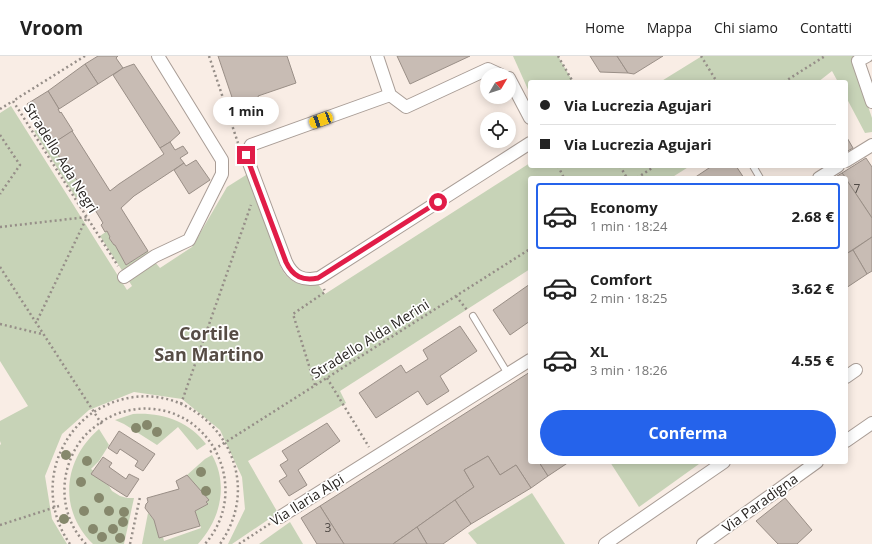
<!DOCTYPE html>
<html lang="it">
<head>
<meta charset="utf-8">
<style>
  body { margin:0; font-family:"Open Sans",sans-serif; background:#f6f6f6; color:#222; height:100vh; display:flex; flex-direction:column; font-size:15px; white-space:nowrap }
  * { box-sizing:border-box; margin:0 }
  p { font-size:13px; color:#767676 }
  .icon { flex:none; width:22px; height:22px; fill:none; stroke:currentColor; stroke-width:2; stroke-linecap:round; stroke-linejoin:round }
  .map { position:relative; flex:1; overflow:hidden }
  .drawer { position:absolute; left:528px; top:120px; width:320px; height:288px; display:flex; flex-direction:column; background:#fff; border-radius:4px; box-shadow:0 2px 10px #0003 }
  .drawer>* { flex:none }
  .top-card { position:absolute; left:528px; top:24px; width:320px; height:88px; border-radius:4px; box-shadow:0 2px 10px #0003; display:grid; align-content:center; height:88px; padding:0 12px; background:#fff }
  .needle { width:26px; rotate:51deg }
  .controls { position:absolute; left:480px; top:12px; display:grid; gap:8px }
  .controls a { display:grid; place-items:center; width:36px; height:36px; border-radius:50%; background:#fff; box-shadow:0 2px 10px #0003; font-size:20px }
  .end { position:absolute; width:18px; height:18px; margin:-9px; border:5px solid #e11d48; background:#fff; box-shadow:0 0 0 2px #fff }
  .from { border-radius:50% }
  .bubble { position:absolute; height:28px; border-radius:14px; background:#fff; box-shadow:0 2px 10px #0003; font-size:13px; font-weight:700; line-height:28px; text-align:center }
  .car { position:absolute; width:12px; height:24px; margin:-12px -6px; border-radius:5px; box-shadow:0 0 3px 1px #0007; background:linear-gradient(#f5c518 24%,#345 0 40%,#f5c518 0 76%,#345 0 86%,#f5c518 0) }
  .top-card b { display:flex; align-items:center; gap:14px; height:38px; font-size:15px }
  .top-card b+b { border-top:1px solid #e0e0e0 }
  .top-card i { width:10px; height:10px; background:#222 }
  ul { padding:7px 0 0; list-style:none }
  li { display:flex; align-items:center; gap:12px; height:66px; margin:0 8px 6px; padding:0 4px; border:2px solid transparent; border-radius:4px }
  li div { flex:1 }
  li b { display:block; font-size:15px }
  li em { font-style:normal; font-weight:700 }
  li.selected { border-color:#2563eb }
  li>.icon { width:36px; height:36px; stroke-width:1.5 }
  .button { display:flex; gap:8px; margin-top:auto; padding:8px 12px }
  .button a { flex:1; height:46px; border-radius:24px; background:#2563eb; color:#fff; font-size:16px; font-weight:700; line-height:46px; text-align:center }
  header { display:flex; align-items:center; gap:24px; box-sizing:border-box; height:56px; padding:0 20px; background:#fff; border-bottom:1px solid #e0e0e0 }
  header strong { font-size:19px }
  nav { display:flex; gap:22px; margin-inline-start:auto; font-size:14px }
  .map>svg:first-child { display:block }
  .green { fill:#c7d3b7 }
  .building { fill:#c8bcb4; stroke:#9a8f87 }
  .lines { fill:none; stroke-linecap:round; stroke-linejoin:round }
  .service-casing { stroke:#a99d96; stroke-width:8 }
  .minor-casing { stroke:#a99d96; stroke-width:14 }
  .path { stroke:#968e88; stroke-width:2.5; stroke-dasharray:2 3; stroke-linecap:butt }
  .service { stroke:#fff; stroke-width:6 }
  .minor { stroke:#fff; stroke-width:12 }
  .tree { fill:#86886c }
  .route { stroke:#e11d48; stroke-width:5 }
  .labels { text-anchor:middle; stroke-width:3.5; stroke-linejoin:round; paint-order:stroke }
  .number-label { font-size:12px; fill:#504a46 }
  .street-label { font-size:14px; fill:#282421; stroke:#fff }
  .district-label { font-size:18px; font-weight:bold; fill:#564c45; stroke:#fff }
</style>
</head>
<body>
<header>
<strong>Vroom</strong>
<nav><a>Home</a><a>Mappa</a><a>Chi siamo</a><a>Contatti</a></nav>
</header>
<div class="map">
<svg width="872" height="488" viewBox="0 0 872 488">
  <rect width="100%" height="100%" fill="#f9ede5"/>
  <g class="green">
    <path d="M513 0H558L573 26H530V38Z"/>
    <path d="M702 0H855L852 3 872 62V76L865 77 846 41V26H838L832 15 818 26H660Z"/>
    <path d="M11 50 127 234 132 230 127 222 154 205 160 212 192 191 227 131 246 119 250 117 279 207C286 226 299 231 318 228L325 238 530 107V110H690L671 122H530V213L340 335 346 347 248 405 278 457 232 488H228L245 453 242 421 220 374 182 343 134 336 89 354 62 378 45 420 52 463 67 488H0V389L1 388 0 385V365L28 350 0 305V57Z"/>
    <path d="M41 70 52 87 51 90 55 97 57 96 74 120 85 136 76 142 34 75Z"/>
    <path d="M107 175 110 181 109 182 114 189H115L126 209 148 195 151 200 123 216 100 180Z"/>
    <path d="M133 358C161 356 189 365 206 388L197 394 178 371 157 389 124 368 115 364Z"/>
    <path d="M99 373 109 389 99 405 91 413 94 415 92 418 109 430 112 435 120 440 127 442H134L124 488H93C58 454 63 404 99 373Z"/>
    <path d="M212 399C229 429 220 464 198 488H142L148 457 154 464 159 482 163 481 164 485 201 472 195 455 207 448 206 446 208 444 187 419 205 403Z"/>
    <path d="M610 406H697L699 408 639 451Z"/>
    <path d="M532 437 565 488H477L468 477Z"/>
    <path d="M290 466 303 488H259Z"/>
  </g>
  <g class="building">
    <path d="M98 0H118L116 2 123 12 98 28 85 8Z"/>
    <path d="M218 0H287L296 27 258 40 262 54 239 62Z"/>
    <path d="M397 0H470L410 28Z"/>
    <path d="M590 0H617L628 17 600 16Z"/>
    <path d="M617 0H663L634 18 628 17Z"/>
    <path d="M85 8 98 28 59 53 48 35Z"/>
    <path d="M134 8 180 77 170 86 160 92 113 19 123 12Z"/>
    <path d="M48 35 59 53H58L60 57 61 56 73 75 52 88 27 48Z"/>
    <path d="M72 75 110 135 119 128 164 98 160 92 170 86 175 94 183 90 188 97 180 102 184 107 134 140 121 152 148 195 126 209 115 189H114L109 182 110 181 107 175 105 176 101 169 103 167 89 144 86 146 81 138 85 136 74 120 71 122 66 114 67 113 56 96 55 97 51 90 52 89 51 88 52 87V88Z"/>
    <path d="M846 80 853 92 846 96Z"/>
    <path d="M866 102 872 111V162L842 117Z"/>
    <path d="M196 104 210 124 189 138 174 114 184 107 186 110Z"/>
    <path d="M712 110H736L744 122H694Z"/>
    <path d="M842 117 846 122H834Z"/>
    <path d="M846 123 872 162V181L846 198Z"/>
    <path d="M872 181V215L867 218 853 194Z"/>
    <path d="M853 194 867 218 846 232V198Z"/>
    <path d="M530 228V265L510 279 493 254Z"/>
    <path d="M460 270 477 295 440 320 449 335 427 349 418 335 376 362 359 337 401 309 406 317 428 303 423 294Z"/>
    <path d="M530 316V406H539L548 420 531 432 516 409 500 419 488 400 464 414 474 431 455 444 393 488H344L320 450Z"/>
    <path d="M327 367 340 385 298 414 307 429 289 440 279 425 287 420 280 409 288 404 282 395Z"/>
    <path d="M119 375 155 398 143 415 135 410 138 405 120 393 117 398 108 392Z"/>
    <path d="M488 400 500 419 516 409 531 432 471 468 455 444 474 431 464 414Z"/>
    <path d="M103 401 112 407 109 411 126 423 129 418 139 423 127 441 91 418Z"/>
    <path d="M539 406H569L548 420Z"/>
    <path d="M187 419 209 444 206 446 208 448 195 455 200 470 159 482 154 464 145 452 146 448 148 446 147 442 179 433 176 425Z"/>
    <path d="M785 442 812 474 797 488H778L756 465Z"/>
    <path d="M455 444 471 468 443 488H427L417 471Z"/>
    <path d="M320 450 344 488H317L301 462Z"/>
    <path d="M417 471 427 488H393Z"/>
  </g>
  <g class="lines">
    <g class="service-casing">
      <g id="service">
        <path d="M753 110 760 122"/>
        <path d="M473 260 508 318"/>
      </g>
    </g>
    <g class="minor-casing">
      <g id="minor">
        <path d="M377 0 390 39 406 51 488 13 501 19"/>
        <path d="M867 0 858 5 872 46"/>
        <path d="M509 22 530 62"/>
        <path d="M390 39 251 89 246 99 286 206C293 221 303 225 319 222L530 87"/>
        <path d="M846 105 872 89"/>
        <path d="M819 122 838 110"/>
        <path d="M124 221 155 200 189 184 222 118V104L158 0"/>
        <path d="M846 321 856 314"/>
        <path d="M846 385 872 367"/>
        <path d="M280 461 530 304"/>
        <path d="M605 488 724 406"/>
        <path d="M703 488 817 406"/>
      </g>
    </g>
    <g class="path">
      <path d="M85 0 13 45 118 210"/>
      <path d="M209 0 238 87"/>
      <path d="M558 0 573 26"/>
      <path d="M701 0 717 26"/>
      <path d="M784 26 825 0"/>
      <path d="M0 53 13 45"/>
      <path d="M0 79 20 109 0 138"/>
      <path d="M558 110 564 122"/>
      <path d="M620 110 627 122"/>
      <path d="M637 122 655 110"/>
      <path d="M0 171 87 161 36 267"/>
      <path d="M0 211 103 370"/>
      <path d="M456 240 467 254"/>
      <path d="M0 268 42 278"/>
      <path d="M327 322 369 391"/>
      <path d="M315 329 293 258 325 236 324 233"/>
      <path d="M181 348 251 149"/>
      <path d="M210 396 530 193"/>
      <path d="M0 469 59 450"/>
      <path d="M70 488C53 464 48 433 57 405 64 384 78 365 97 354 184 303 278 405 220 488"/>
      <path d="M86 488C68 470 61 443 66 418 70 399 80 381 96 370 108 360 122 355 137 353 211 346 253 433 205 488"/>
      <path d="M130 488 140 441"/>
      <path d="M239 488 271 467"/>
    </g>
    <use href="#service" class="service"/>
    <use href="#minor" class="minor"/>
  </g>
  <g class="tree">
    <circle cx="147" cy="369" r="5"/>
    <circle cx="136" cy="372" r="5"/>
    <circle cx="157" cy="376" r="5"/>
    <circle cx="66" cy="399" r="5"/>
    <circle cx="87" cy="405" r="5"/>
    <circle cx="201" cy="416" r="5"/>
    <circle cx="81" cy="426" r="5"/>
    <circle cx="206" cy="435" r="5"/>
    <circle cx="99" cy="442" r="5"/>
    <circle cx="84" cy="455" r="5"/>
    <circle cx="109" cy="455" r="5"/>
    <circle cx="124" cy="456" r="5"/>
    <circle cx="64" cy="463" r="5"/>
    <circle cx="123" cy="466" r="5"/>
    <circle cx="93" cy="473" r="5"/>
    <circle cx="113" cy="473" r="5"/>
    <circle cx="102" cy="481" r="5"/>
    <circle cx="120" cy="482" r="5"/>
  </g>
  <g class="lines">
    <path class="route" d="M246 99 286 206C293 221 303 225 318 222L438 146"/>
  </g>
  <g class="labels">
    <g class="number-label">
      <text x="857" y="137">7</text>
      <text x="328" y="476">3</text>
    </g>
    <g class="street-label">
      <text transform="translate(61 102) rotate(58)" y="5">Stradello Ada Negri</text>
      <text transform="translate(370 283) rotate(-32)" y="5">Stradello Alda Merini</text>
      <text transform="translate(307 444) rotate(-32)" y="5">Via Ilaria Alpi</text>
      <text transform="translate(760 447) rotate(-36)" y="5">Via Paradigna</text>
    </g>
    <g class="district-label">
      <text x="209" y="284">Cortile<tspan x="209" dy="21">San Martino</tspan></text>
    </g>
  </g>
</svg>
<div class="controls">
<a><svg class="needle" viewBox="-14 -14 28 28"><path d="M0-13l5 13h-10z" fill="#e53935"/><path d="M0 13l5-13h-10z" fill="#767676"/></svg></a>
<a><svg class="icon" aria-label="locate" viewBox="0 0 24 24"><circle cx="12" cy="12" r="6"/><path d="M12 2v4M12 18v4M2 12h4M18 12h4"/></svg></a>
</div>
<i class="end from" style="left:438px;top:146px"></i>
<i class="end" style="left:246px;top:99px"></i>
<div class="bubble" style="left:213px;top:41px;width:66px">1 min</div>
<i class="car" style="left:321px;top:64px;rotate:250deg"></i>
<div class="top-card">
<b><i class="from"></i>Via Lucrezia Agujari</b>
<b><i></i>Via Lucrezia Agujari</b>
</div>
<section class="drawer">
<ul>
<li class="selected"><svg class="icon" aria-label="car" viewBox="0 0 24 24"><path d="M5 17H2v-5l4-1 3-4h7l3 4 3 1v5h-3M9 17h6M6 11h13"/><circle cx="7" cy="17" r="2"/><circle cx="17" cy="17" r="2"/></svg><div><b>Economy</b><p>1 min · 18:24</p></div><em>2.68 €</em></li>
<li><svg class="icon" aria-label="car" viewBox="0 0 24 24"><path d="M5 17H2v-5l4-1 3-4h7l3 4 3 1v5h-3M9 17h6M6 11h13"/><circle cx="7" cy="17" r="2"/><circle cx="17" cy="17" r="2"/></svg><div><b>Comfort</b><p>2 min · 18:25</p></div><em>3.62 €</em></li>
<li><svg class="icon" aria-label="car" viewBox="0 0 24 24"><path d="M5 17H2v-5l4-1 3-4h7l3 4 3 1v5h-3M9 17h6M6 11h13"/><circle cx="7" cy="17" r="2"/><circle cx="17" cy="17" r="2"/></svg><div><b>XL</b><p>3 min · 18:26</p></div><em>4.55 €</em></li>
</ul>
<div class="button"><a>Conferma</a></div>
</section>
</div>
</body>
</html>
